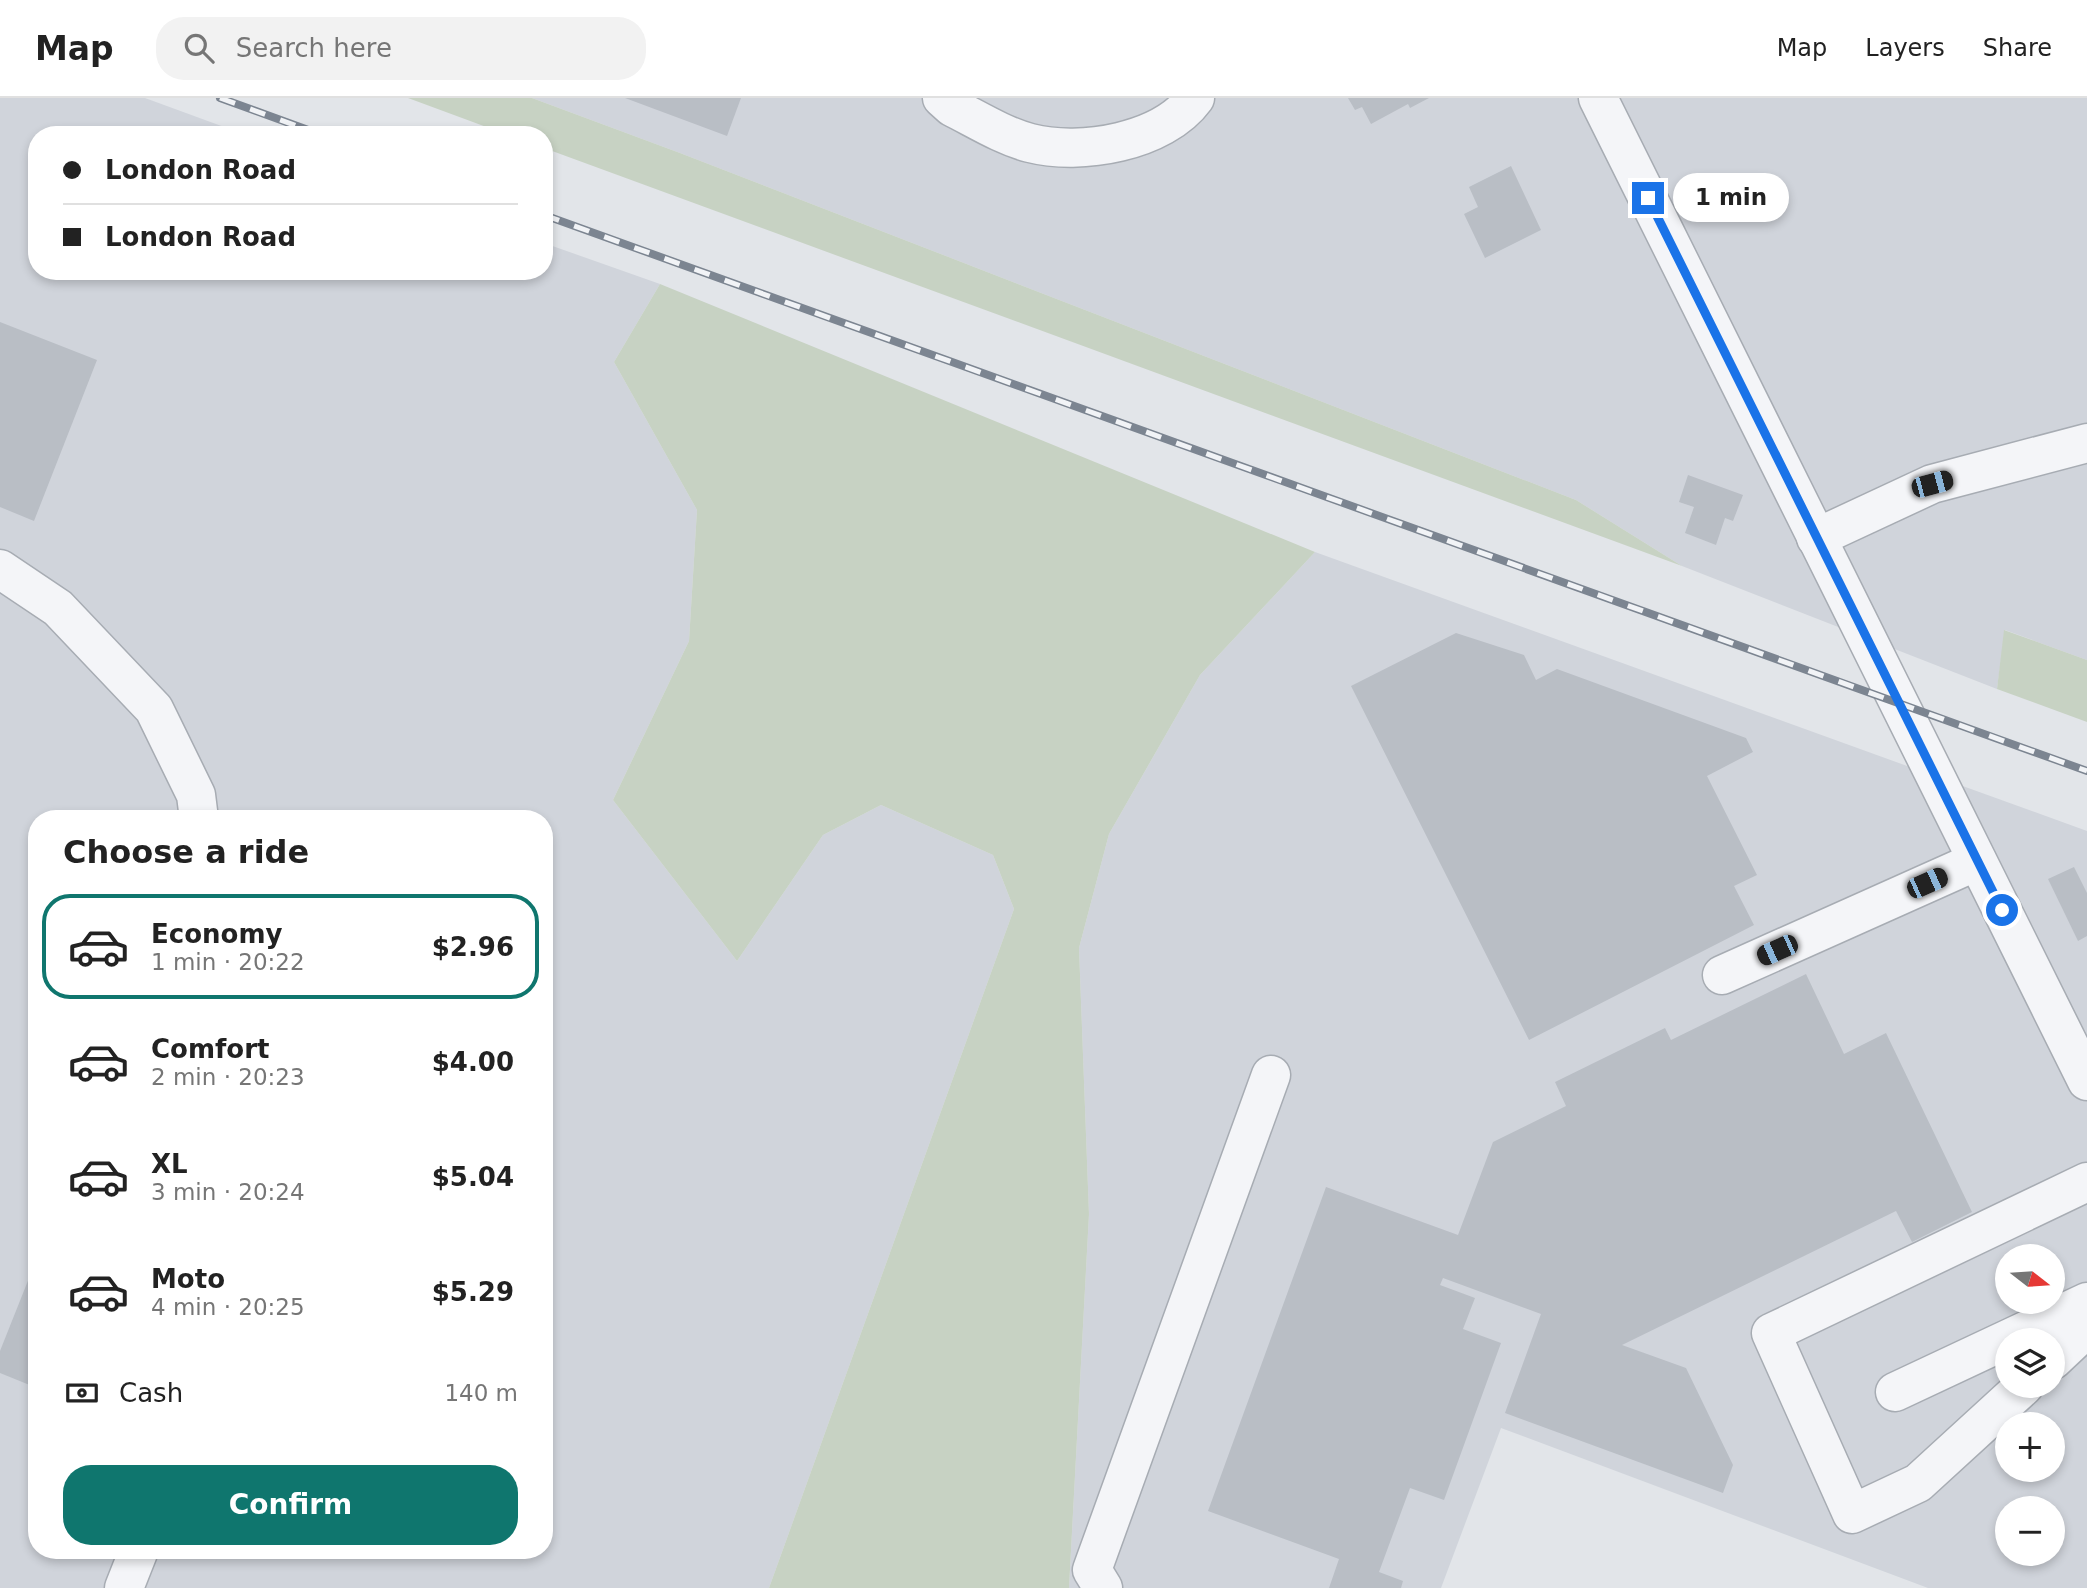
<!DOCTYPE html>
<html lang="en">
<head>
<meta charset="utf-8">
<style>
  body { margin:0; font-family:"DejaVu Sans",sans-serif; background:#f2f2f2; color:#222; height:100vh; display:flex; flex-direction:column; font-size:26px; white-space:nowrap }
  * { box-sizing:border-box; margin:0 }
  p { font-size:23px; color:#767676 }
  .icon { flex:none; width:38px; height:38px; fill:none; stroke:currentColor; stroke-width:2; stroke-linecap:round; stroke-linejoin:round }
  .map { position:relative; flex:1; overflow:hidden }
  .sheet { position:absolute; left:28px; top:712px; width:525px; height:749px; display:flex; flex-direction:column; background:#fff; border-radius:28px; box-shadow:0 4px 10px #0003 }
  .sheet>* { flex:none }
  .top-card { position:absolute; left:28px; top:28px; width:525px; height:154px; border-radius:28px; box-shadow:0 4px 10px #0003; display:grid; align-content:center; height:154px; padding:0 35px; background:#fff }
  .needle { width:46px; rotate:107deg }
  .controls { position:absolute; left:1995px; top:1146px; display:grid; gap:14px }
  .controls a { display:grid; place-items:center; width:70px; height:70px; border-radius:50%; background:#fff; box-shadow:0 4px 10px #0003; font-size:35px }
  .end { position:absolute; width:32px; height:32px; margin:-16px; border:9px solid #1a73e8; background:#fff; box-shadow:0 0 0 4px #fff }
  .from { border-radius:50% }
  .bubble { position:absolute; height:49px; border-radius:24px; background:#fff; box-shadow:0 4px 10px #0003; font-size:23px; font-weight:800; line-height:49px; text-align:center }
  .car { position:absolute; width:21px; height:42px; margin:-21px -10px; border-radius:9px; box-shadow:0 0 5px 2px #0007; background:linear-gradient(#222 24%,#8ab4d8 0 40%,#222 0 76%,#8ab4d8 0 86%,#222 0) }
  .top-card b { display:flex; align-items:center; gap:24px; height:66px; font-size:26px }
  .top-card b+b { border-top:2px solid #e0e0e0 }
  .top-card i { width:18px; height:18px; background:#222 }
  ul { padding:0; list-style:none }
  li { display:flex; align-items:center; gap:21px; height:105px; margin:0 14px 10px; padding:0 21px; border:4px solid transparent; border-radius:28px }
  li div { flex:1 }
  li b { display:block; font-size:26px }
  li em { font-style:normal; font-weight:800 }
  li.current { border-color:#0f766e }
  li>.icon { width:63px; height:63px; stroke-width:1.5 }
  h2 { padding:0 35px; font-size:32px; line-height:84px }
  .pay { display:flex; align-items:center; gap:18px; height:77px; padding:0 35px; font-size:26px }
  .pay p { margin-inline-start:auto }
  .cta { display:flex; gap:14px; margin-top:auto; padding:14px 35px }
  .cta a { flex:1; height:80px; border-radius:28px; background:#0f766e; color:#fff; font-size:28px; font-weight:800; line-height:80px; text-align:center }
  header { display:flex; align-items:center; gap:42px; box-sizing:border-box; height:98px; padding:0 35px; background:#fff; border-bottom:2px solid #e0e0e0 }
  header strong { font-size:33px }
  nav { display:flex; gap:38px; margin-inline-start:auto; font-size:24px }
  .search { width:490px; height:63px; background:#f2f2f2; display:flex; align-items:center; gap:18px; box-sizing:border-box; padding:0 24px; border-radius:28px; color:#767676; font-size:26px }
  .map>svg:first-child { display:block }
  .built { fill:#d0d4db; fill-rule:evenodd }
  .green { fill:#c7d2c3 }
  .building { fill:#b9bec5 }
  .lines { fill:none; stroke-linecap:round; stroke-linejoin:round }
  .minor-casing { stroke:#a7acb3; stroke-width:41 }
  .minor { stroke:#f4f5f8; stroke-width:38 }
  .rail-casing { stroke:#7c8591; stroke-width:8 }
  .rail { stroke:#f1f3f6; stroke-width:5; stroke-dasharray:16; stroke-linecap:butt }
  .route { stroke:#1a73e8; stroke-width:9 }
</style>
</head>
<body>
<header>
<strong>Map</strong>
<div class="search"><svg class="icon" aria-label="search" viewBox="0 0 24 24"><circle cx="10" cy="10" r="6"/><path d="M15 15l6 6"/></svg>Search here</div>
<nav><a>Map</a><a>Layers</a><a>Share</a></nav>
</header>
<div class="map">
<svg width="2087" height="1490" viewBox="0 0 2087 1490">
  <rect width="100%" height="100%" fill="#e2e5e9"/>
  <g class="built">
    <path d="M0 0H145L246 37H37V173H544V145L660 186 614 264 697 412 689 543 613 702 737 863 823 737 881 707 993 757 1014 811 769 1490H0ZM37 721H544V1452H37Z"/>
    <path d="M532 0H2087V562L2005 532 1997 591 1682 468 1576 402 680 55Z"/>
    <path d="M1315 454 2087 733V1490H1928L1501 1330 1441 1490H1069L1089 1116 1079 850 1109 736 1200 577ZM2007 1158H2053V1204H2007ZM2007 1242H2053V1288H2007ZM2007 1326H2053V1372H2007ZM2007 1410H2053V1456H2007Z"/>
  </g>
  <g class="green">
    <path d="M408 0H532L680 55 1576 402 1682 468 544 50V37H508Z"/>
    <path d="M660 186 1315 454 1200 577 1109 736 1079 850 1089 1116 1069 1490H769L1014 811 993 757 881 707 823 737 737 863 613 702 689 543 697 412 614 264Z"/>
    <path d="M2004 532 2087 562V624L1997 591Z"/>
  </g>
  <g class="building">
    <path d="M625 0H741L727 38Z"/>
    <path d="M1348 0H1429L1410 10 1408 6 1371 26 1362 9 1355 12Z"/>
    <path d="M1511 68 1541 132 1485 160 1464 116 1478 109 1469 89Z"/>
    <path d="M0 224 97 262 34 423 0 409Z"/>
    <path d="M1688 377 1743 397 1733 423 1725 420 1716 447 1685 435 1694 409 1679 404Z"/>
    <path d="M1456 535 1524 557 1536 582 1557 571 1746 640 1753 654 1707 678 1757 777 1734 788 1754 827 1529 942 1351 588Z"/>
    <path d="M2074 769 2087 795V838L2078 843 2048 781Z"/>
    <path d="M1806 876 1844 956 1886 935 1972 1114 1912 1144 1896 1113 1622 1247 1686 1270 1733 1367 1723 1395 1505 1315 1541 1216 1443 1180 1440 1187 1475 1200 1463 1231 1501 1245 1444 1402 1410 1390 1379 1474 1403 1483 1401 1490H1329L1339 1461 1208 1413 1326 1089 1458 1137 1493 1044 1566 1008 1555 984 1665 930 1671 942Z"/>
    <path d="M37 1160V1290L0 1275V1253Z"/>
  </g>
  <g class="lines">
    <g class="minor-casing">
      <g id="minor">
        <path d="M942 0 952 9C976 21 1003 38 1030 45 1081 58 1163 44 1195 0"/>
        <path d="M1598 0 2087 983"/>
        <path d="M1816 440 1932 386 2087 345"/>
        <path d="M0 471 58 510 154 611 196 697 199 721"/>
        <path d="M1722 877 1977 763"/>
        <path d="M2053 1262 2087 1230"/>
        <path d="M2024 1288 1918 1385 1852 1416 1771 1235 2087 1084"/>
        <path d="M1895 1294 2087 1204"/>
        <path d="M124 1490 139 1452"/>
        <path d="M1103 1490 1092 1472 1271 977"/>
      </g>
    </g>
    <use href="#minor" class="minor"/>
    <g class="rail-casing">
      <g id="rail">
        <path d="M220 0 322 37"/>
        <path d="M544 117 2087 673"/>
      </g>
    </g>
    <use href="#rail" class="rail"/>
  </g>
  <g class="lines">
    <path class="route" d="M1648 100 2002 812"/>
  </g>
</svg>
<div class="controls">
<a><svg class="needle" viewBox="-14 -14 28 28"><path d="M0-13l5 13h-10z" fill="#e53935"/><path d="M0 13l5-13h-10z" fill="#767676"/></svg></a>
<a><svg class="icon" aria-label="layers" viewBox="0 0 24 24"><path d="M12 4l9 5-9 5-9-5zM3 14l9 5 9-5"/></svg></a>
<a>+</a>
<a>−</a>
</div>
<i class="end from" style="left:2002px;top:812px"></i>
<i class="end" style="left:1648px;top:100px"></i>
<div class="bubble" style="left:1673px;top:75px;width:116px">1 min</div>
<i class="car" style="left:1932px;top:386px;rotate:75deg"></i>
<i class="car" style="left:1927px;top:785px;rotate:66deg"></i>
<i class="car" style="left:1777px;top:852px;rotate:246deg"></i>
<div class="top-card">
<b><i class="from"></i>London Road</b>
<b><i></i>London Road</b>
</div>
<section class="sheet">
<h2>Choose a ride</h2>
<ul>
<li class="current"><svg class="icon" aria-label="car" viewBox="0 0 24 24"><path d="M5 17H2v-5l4-1 3-4h7l3 4 3 1v5h-3M9 17h6M6 11h13"/><circle cx="7" cy="17" r="2"/><circle cx="17" cy="17" r="2"/></svg><div><b>Economy</b><p>1 min · 20:22</p></div><em>$2.96</em></li>
<li><svg class="icon" aria-label="car" viewBox="0 0 24 24"><path d="M5 17H2v-5l4-1 3-4h7l3 4 3 1v5h-3M9 17h6M6 11h13"/><circle cx="7" cy="17" r="2"/><circle cx="17" cy="17" r="2"/></svg><div><b>Comfort</b><p>2 min · 20:23</p></div><em>$4.00</em></li>
<li><svg class="icon" aria-label="car" viewBox="0 0 24 24"><path d="M5 17H2v-5l4-1 3-4h7l3 4 3 1v5h-3M9 17h6M6 11h13"/><circle cx="7" cy="17" r="2"/><circle cx="17" cy="17" r="2"/></svg><div><b>XL</b><p>3 min · 20:24</p></div><em>$5.04</em></li>
<li><svg class="icon" aria-label="car" viewBox="0 0 24 24"><path d="M5 17H2v-5l4-1 3-4h7l3 4 3 1v5h-3M9 17h6M6 11h13"/><circle cx="7" cy="17" r="2"/><circle cx="17" cy="17" r="2"/></svg><div><b>Moto</b><p>4 min · 20:25</p></div><em>$5.29</em></li>
</ul>
<div class="pay"><svg class="icon" aria-label="cash" viewBox="0 0 24 24"><path d="M3 7h18v10H3z"/><circle cx="12" cy="12" r="2"/></svg>Cash<p>140 m</p></div>
<div class="cta"><a>Confirm</a></div>
</section>
</div>
</body>
</html>
